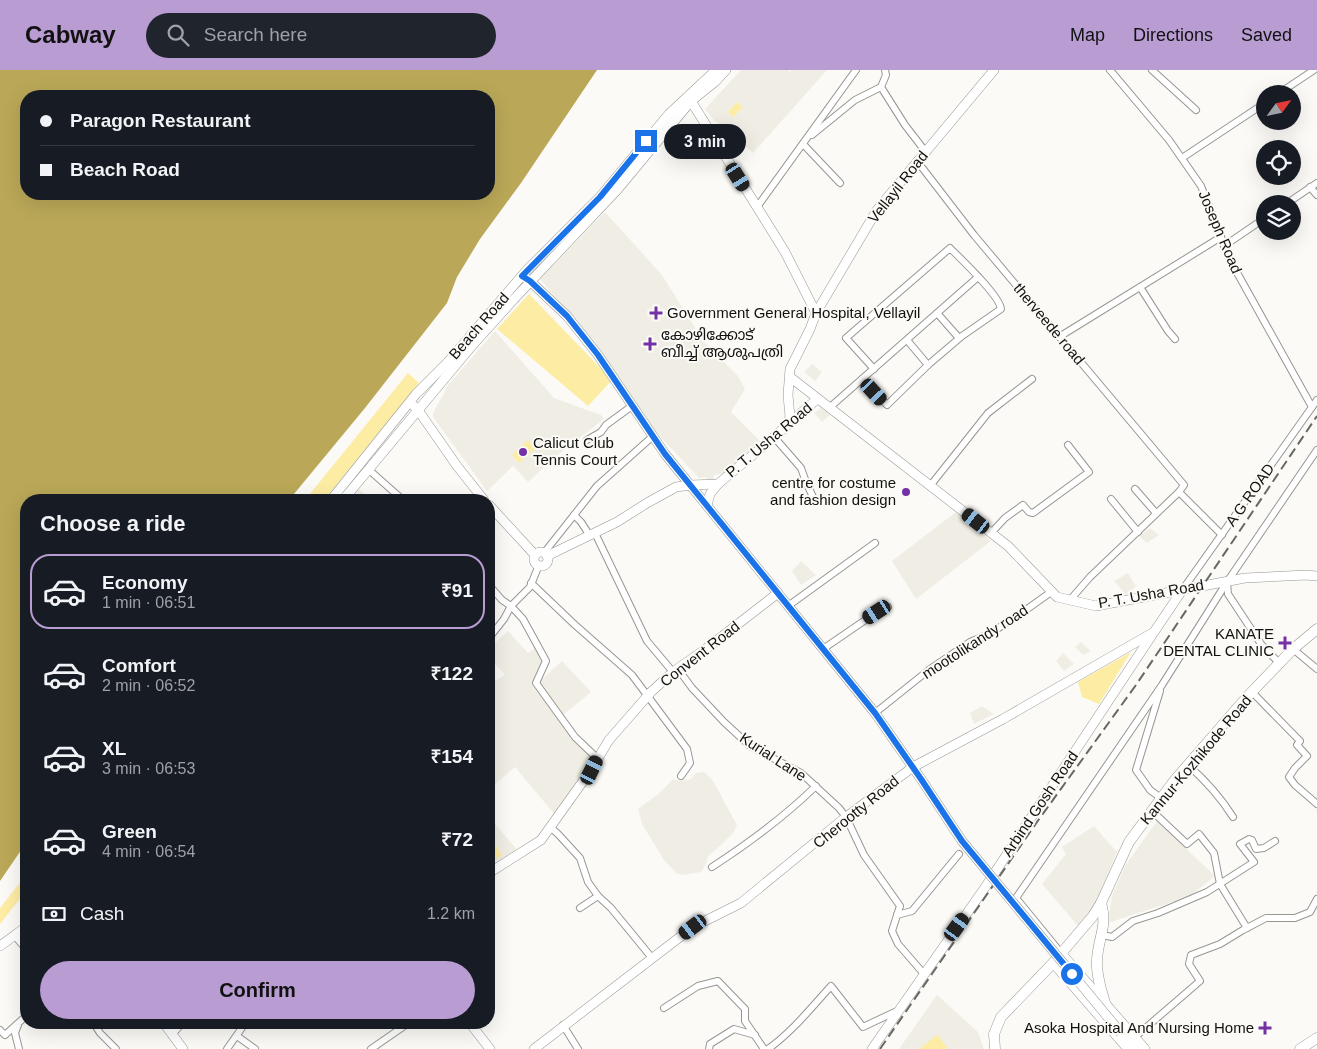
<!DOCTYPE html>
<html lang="en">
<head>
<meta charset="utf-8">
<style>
  body { margin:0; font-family:Helvetica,"Noto Sans Malayalam",sans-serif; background:#20242c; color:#f1f3f6; height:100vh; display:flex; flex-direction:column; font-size:19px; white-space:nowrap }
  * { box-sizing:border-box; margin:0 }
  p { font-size:16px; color:#9ea1a6 }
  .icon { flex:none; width:28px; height:28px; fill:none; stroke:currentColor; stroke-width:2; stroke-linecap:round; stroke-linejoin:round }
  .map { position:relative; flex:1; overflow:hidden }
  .panel { position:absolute; left:20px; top:424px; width:475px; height:535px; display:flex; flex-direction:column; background:#171b24; border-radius:20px; box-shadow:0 5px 20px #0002 }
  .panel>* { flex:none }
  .banner { position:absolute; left:20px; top:20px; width:475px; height:110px; border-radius:20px; box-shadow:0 5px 20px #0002; display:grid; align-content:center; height:110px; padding:0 20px; background:#171b24 }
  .needle { width:32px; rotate:57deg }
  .tools { position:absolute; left:1256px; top:15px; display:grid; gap:10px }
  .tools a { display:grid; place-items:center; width:45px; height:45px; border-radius:50%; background:#171b24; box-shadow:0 5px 20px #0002; font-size:25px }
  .end { position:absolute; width:22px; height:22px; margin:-11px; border:6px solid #1a73e8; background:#fff; box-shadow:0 0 0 2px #fff }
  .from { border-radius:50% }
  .bubble { position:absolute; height:35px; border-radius:18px; background:#171b24; box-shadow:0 5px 20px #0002; font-size:16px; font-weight:600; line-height:35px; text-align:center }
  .car { position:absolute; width:15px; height:30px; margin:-15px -8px; border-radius:6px; box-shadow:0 0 4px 1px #0007; background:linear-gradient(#222 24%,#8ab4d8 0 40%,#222 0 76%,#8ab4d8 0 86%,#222 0) }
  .banner b { display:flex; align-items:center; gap:18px; height:48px; font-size:19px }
  .banner b+b { border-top:1px solid #363941 }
  .banner i { width:12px; height:12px; background:#f1f3f6 }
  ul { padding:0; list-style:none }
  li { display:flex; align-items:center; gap:15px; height:75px; margin:0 10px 8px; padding:0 10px; border:2px solid transparent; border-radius:20px }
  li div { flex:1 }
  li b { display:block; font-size:19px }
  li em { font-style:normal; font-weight:600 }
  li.selected { border-color:#b89cd2 }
  li>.icon { width:45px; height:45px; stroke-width:1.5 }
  h2 { padding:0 20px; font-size:22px; line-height:60px }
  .pay { display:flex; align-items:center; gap:12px; height:55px; padding:0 20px; font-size:19px }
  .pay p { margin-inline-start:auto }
  .cta { display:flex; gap:10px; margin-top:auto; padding:10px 20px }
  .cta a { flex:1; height:58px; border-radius:30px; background:#b89cd2; color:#111; font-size:20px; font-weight:600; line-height:58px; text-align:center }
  header { display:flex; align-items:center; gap:30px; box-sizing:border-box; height:70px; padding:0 25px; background:#b89cd2; color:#111 }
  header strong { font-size:24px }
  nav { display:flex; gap:28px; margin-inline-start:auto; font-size:18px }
  .search { width:350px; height:45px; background:#20242c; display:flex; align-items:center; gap:12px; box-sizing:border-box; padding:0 18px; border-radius:28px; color:#9ea1a6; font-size:19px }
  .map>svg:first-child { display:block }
  .built { fill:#f0eee4 }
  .green { fill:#fdeda4 }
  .water { fill:#baa858; fill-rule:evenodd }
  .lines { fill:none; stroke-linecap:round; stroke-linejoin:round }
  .street-casing { stroke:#979693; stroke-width:8 }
  .secondary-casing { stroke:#979693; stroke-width:10 }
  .primary-casing { stroke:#979693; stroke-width:11 }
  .street { stroke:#fff; stroke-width:6 }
  .secondary { stroke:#fff; stroke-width:9 }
  .primary { stroke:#fff; stroke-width:10 }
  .rail { stroke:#686865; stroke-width:2; stroke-dasharray:10 5; stroke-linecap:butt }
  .secondary-bridge-casing { stroke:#979693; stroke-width:10; stroke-linecap:butt }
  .secondary-bridge { stroke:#fff; stroke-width:9 }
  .route { stroke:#1a73e8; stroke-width:6 }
  .poi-dot { fill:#7331a5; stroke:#fbfaf6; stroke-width:2 }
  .labels { text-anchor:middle; stroke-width:4; stroke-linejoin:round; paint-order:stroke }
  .street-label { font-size:15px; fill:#11110f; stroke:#fbfaf6 }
  .poi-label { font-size:15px; fill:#11110f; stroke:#fbfaf6; text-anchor:start }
</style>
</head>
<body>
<header>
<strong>Cabway</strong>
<div class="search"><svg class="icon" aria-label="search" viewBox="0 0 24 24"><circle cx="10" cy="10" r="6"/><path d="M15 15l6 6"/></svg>Search here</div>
<nav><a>Map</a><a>Directions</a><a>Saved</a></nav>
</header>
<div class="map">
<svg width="1317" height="979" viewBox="0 0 1317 979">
  <rect width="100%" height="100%" fill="#fbfaf6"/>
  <g class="built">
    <path d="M741 0H788L790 2 791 0H827L753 83 713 49 705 39Z"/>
    <path d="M605 142 662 205 704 272 738 306 745 319 731 342 760 371 723 404 714 405 713 413 707 409 706 407 699 408 654 360 597 277 540 209Z"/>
    <path d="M495 261 554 328 601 345 604 349 555 387 528 412 513 396 487 421 433 347V343L449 314Z"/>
    <path d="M812 294 822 302 815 311 804 302Z"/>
    <path d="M821 338 830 345 822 352 814 343Z"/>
    <path d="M358 418 372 430H348Z"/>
    <path d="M956 442 991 471 916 529 892 491Z"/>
    <path d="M1150 458 1159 465 1147 473 1139 466Z"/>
    <path d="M801 491 816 505 801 515 792 501Z"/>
    <path d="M1128 503 1136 516 1126 525 1114 511Z"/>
    <path d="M508 561 528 583 535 578 544 591 531 614 573 667 594 691 556 746 515 697 489 719V614L505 605 489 587V578Z"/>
    <path d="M1081 572 1091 581 1083 585 1075 577Z"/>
    <path d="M1063 583 1074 594 1064 601 1056 591Z"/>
    <path d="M562 591 591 622 563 645 538 613Z"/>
    <path d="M982 636 994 644 974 654 970 643Z"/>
    <path d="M704 702 712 709 737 755 734 762 721 775 708 786 706 794 701 802 682 805 676 803 664 790 642 754 638 739 661 722 673 709 681 711 691 709 696 703Z"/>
    <path d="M489 747 518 781 489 797Z"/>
    <path d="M1157 751 1215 806 1190 826 1108 853 1112 826 1125 796Z"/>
    <path d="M1094 756 1117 782 1097 831 1079 857 1042 814 1066 784 1062 777Z"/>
    <path d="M937 925 978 962 984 979H899Z"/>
  </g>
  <g class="green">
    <path d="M737 32 743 37 733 47 728 42Z"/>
    <path d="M529 224 612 310 588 336 497 259Z"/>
    <path d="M408 303 419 313 324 430H305Z"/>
    <path d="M528 370 535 379 519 393 512 385Z"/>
    <path d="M1131 582 1099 634 1082 627 1078 612Z"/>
    <path d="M489 764 502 785 489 793Z"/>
    <path d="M26 805V821L0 854V838Z"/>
    <path d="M937 964 948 979H919L937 965Z"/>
  </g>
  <path class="water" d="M0 0H597L521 113 480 169 457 207 447 233 365 338 289 430H26V773L0 811ZM26 26H489V124H26Z"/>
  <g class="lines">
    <g class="street-casing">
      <g id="street">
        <path d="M885 0 886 5 881 17 905 55 925 81"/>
        <path d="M1110 0 1169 70 1201 116 1230 190 1312 337"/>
        <path d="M1152 0 1196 40"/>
        <path d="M1278 24 1314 0"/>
        <path d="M812 65 855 30 881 17"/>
        <path d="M803 74 840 113"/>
        <path d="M1182 88 1265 33"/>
        <path d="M917 91 974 165 1184 415 1179 422 1090 507 1070 530"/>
        <path d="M1310 117 1317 125"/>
        <path d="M1286 134 1317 113"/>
        <path d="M757 137 856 0"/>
        <path d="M1224 176 1265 148"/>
        <path d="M1140 217 1168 261 1175 269"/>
        <path d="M937 243 959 268"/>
        <path d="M1059 267 1221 167"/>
        <path d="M874 299 846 268 950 178C961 189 1000 226 1001 239L962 266 928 295 907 270"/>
        <path d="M862 309 887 335 928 295"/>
        <path d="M829 338 978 207"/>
        <path d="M774 367 801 398 806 412 813 427"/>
        <path d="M587 370 601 362 606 355 632 336"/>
        <path d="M368 399 403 430"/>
        <path d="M930 416 988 343 1032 309"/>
        <path d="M1135 419 1156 443"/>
        <path d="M1179 422 1222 465"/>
        <path d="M1111 429 1138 462"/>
        <path d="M574 445 581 452 590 466"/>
        <path d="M595 463 647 571 673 602"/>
        <path d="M991 463 1005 448 1023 435 1029 442 1033 443 1089 402 1068 375"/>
        <path d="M544 483 597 416 652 367"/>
        <path d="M1227 512 1228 524 1261 574 1280 594"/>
        <path d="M531 513 574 554 632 605 687 679 690 693 681 706"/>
        <path d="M489 515 502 530 511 536 523 549 546 591 536 613 575 667 597 688"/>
        <path d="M1183 519 1317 330"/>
        <path d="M788 536 875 473"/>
        <path d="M489 568 504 549 511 536 530 517 539 495"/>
        <path d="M823 579 877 542 888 537"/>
        <path d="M1293 579 1317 599"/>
        <path d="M678 599 692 618 724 652 750 676 801 703 839 738 846 747 864 785 900 836 892 861 898 874 924 904"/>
        <path d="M1160 621 1136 700 1150 720 1161 728"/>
        <path d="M1252 622 1300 671 1297 675 1307 686 1295 698 1289 707 1295 715 1317 734"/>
        <path d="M875 643 930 599 970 572 989 564 1016 547 1051 522"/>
        <path d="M1188 695C1205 710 1221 728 1233 747"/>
        <path d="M1152 741 1187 774 1199 764 1214 783 1220 814 1247 858"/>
        <path d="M550 757 558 764 580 788 588 812 598 826 611 838 652 888"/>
        <path d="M712 797C749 773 784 747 816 716"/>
        <path d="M580 838 598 826"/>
        <path d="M897 845 912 841 959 784"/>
        <path d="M14 865 26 879"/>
        <path d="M1102 865 1112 867 1133 851 1158 843 1207 822 1254 792 1240 774 1249 769 1252 770 1256 779 1264 778 1275 771"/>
        <path d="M1061 883 1016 828 1162 615 1227 512 1317 380"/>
        <path d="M664 938 698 916 718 911 745 939V951L764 979"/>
        <path d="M93 952 100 963 116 979"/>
        <path d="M18 955 15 963 19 979"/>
        <path d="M563 955 578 979"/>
        <path d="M0 960 5 965 26 946"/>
        <path d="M172 965 183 952"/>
        <path d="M237 966 255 979"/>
        <path d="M1135 967 1200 911 1189 894 1191 885 1220 874 1243 860 1266 848H1295L1310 842 1317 829"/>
        <path d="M227 979 246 952"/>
        <path d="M371 979 410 952"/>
        <path d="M709 979 710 974 734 959 755 965"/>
        <path d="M768 979C792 962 811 938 831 916L863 957 899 940"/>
      </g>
    </g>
    <g class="secondary-casing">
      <g id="secondary">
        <path d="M691 31 785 182 816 243 810 259 790 299 788 325 790 347 786 356"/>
        <path d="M522 206 530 211 567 246 598 285 665 384 875 643 921 709"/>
        <path d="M816 243 877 140 994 0"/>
        <path d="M790 307 1008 476 1057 527 1096 536 1245 508 1306 505 1317 506"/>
        <path d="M414 336 418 340 457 396 484 430"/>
        <path d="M331 430 416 324 447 293 526 201 600 127 669 44 716 0"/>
        <path d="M343 430 470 278 514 229 618 119 691 31 716 11 726 0"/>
        <path d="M489 435 535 485"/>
        <path d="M707 435 710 424 718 414"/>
        <circle cx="541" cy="489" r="7"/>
        <path d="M547 486 617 452 647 433 676 417 691 415 718 414 767 373 817 329"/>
        <path d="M489 803 541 770 591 700 609 670 651 622 673 602 707 578 778 523"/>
        <path d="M0 876 26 857"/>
        <path d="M1061 883 1145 979"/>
        <path d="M1053 893 1128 979"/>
        <path d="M163 952 183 979"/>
        <path d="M469 952 490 979"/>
        <path d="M1121 963 1136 979"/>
        <path d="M534 979 693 857 741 833 846 747 913 697 1003 649 1154 562 1183 519"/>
        <path d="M872 979 986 816 1152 565"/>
      </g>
    </g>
    <g class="primary-casing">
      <g id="primary">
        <path d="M1101 833C1108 856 1098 868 1097 890 1096 906 1102 922 1106 936"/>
        <path d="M995 979 994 964 1001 947 1053 893 1093 846 1101 833 1129 772 1174 711 1246 628 1293 579 1317 559"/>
        <path d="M1300 979 1317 968"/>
      </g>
    </g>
    <use href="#street" class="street"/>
    <use href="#secondary" class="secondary"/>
    <use href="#primary" class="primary"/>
    <path class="rail" d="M880 979 1037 752 1136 615 1317 346"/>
    <g class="secondary-bridge-casing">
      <path id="secondary-bridge" d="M921 709 962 771 1121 963"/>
    </g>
    <use href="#secondary-bridge" class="secondary-bridge"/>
  </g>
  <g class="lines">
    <path class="route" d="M646 71 600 127 522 206 530 211 567 246 598 285 665 384 875 643 921 709 962 771 1072 904"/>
  </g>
  <g class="poi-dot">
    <path d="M653.5 235.5h5v5h5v5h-5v5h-5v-5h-5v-5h5z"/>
    <path d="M647.5 266.5h5v5h5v5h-5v5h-5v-5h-5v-5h5z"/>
    <circle cx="523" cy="382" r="5"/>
    <circle cx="906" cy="422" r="5"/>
    <path d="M1282.5 565.5h5v5h5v5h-5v5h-5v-5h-5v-5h5z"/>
    <path d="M1262.5 950.5h5v5h5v5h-5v5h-5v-5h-5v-5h5z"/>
  </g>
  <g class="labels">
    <g class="street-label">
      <text transform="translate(898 117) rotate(-52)" y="5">Vellayil Road</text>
      <text transform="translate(1220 162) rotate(67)" y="5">Joseph Road</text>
      <text transform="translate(1049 254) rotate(50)" y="5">therveede road</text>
      <text transform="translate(479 256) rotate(-49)" y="5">Beach Road</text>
      <text transform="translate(769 370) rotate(-40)" y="5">P. T. Usha Road</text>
      <text transform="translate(1250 425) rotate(-55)" y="5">A G ROAD</text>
      <text transform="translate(1151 524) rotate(-10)" y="5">P. T. Usha Road</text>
      <text transform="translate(975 572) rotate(-33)" y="5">mootolikandy road</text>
      <text transform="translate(700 584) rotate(-38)" y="5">Convent Road</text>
      <text transform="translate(773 687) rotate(33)" y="5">Kurial Lane</text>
      <text transform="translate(1196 690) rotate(-50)" y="5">Kannur-Kozhikode Road</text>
      <text transform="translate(1040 734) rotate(-56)" y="5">Arbind Gosh Road</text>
      <text transform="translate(856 742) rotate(-39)" y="5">Cherootty Road</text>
    </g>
    <g class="poi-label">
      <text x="667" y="248">Government General Hospital, Vellayil</text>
      <text x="661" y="270">കോഴിക്കോട്<tspan x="661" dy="17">ബീച്ച് ആശുപത്രി</tspan></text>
      <text x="533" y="378">Calicut Club<tspan x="533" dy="17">Tennis Court</tspan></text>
      <text x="896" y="418" text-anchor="end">centre for costume<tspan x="896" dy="17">and fashion design</tspan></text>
      <text x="1274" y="569" text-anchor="end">KANATE<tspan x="1274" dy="17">DENTAL CLINIC</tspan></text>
      <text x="1254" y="963" text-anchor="end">Asoka Hospital And Nursing Home</text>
    </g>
  </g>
</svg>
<div class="tools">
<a><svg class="needle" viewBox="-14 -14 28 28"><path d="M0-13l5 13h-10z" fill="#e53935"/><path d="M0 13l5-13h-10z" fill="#9ea1a6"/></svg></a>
<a><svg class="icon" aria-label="locate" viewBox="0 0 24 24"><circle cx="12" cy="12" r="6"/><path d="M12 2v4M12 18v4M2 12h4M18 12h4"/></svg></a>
<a><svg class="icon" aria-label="layers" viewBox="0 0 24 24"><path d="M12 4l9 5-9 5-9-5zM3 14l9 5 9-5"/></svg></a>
</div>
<i class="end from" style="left:1072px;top:904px"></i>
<i class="end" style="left:646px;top:71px"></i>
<div class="bubble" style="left:664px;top:54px;width:82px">3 min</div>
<i class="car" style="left:738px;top:107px;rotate:148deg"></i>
<i class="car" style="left:874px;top:322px;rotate:137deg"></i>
<i class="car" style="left:976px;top:451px;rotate:308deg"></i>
<i class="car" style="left:877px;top:542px;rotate:237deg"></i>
<i class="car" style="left:592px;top:700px;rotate:26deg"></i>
<i class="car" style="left:693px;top:857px;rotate:233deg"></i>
<i class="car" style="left:957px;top:857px;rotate:36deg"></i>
<div class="banner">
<b><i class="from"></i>Paragon Restaurant</b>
<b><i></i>Beach Road</b>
</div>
<section class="panel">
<h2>Choose a ride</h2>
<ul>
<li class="selected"><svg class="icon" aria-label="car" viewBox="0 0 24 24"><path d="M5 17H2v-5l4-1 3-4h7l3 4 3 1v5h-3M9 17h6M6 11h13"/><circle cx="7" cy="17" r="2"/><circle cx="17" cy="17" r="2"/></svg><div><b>Economy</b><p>1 min · 06:51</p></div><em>₹91</em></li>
<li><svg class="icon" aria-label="car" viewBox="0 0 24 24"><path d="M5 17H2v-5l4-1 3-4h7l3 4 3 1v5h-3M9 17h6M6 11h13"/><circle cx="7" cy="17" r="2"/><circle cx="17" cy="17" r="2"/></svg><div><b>Comfort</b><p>2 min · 06:52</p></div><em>₹122</em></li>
<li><svg class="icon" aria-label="car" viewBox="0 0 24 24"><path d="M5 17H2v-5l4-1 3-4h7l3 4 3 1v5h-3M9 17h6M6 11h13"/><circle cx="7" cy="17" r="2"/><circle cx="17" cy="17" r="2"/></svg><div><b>XL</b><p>3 min · 06:53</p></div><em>₹154</em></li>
<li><svg class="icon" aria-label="car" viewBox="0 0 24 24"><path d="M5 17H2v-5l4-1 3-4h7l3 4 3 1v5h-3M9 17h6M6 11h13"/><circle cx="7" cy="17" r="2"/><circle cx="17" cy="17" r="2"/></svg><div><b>Green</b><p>4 min · 06:54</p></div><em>₹72</em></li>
</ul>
<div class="pay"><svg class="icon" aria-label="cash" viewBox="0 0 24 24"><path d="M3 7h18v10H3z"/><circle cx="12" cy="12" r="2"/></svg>Cash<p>1.2 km</p></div>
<div class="cta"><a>Confirm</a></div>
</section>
</div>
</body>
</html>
